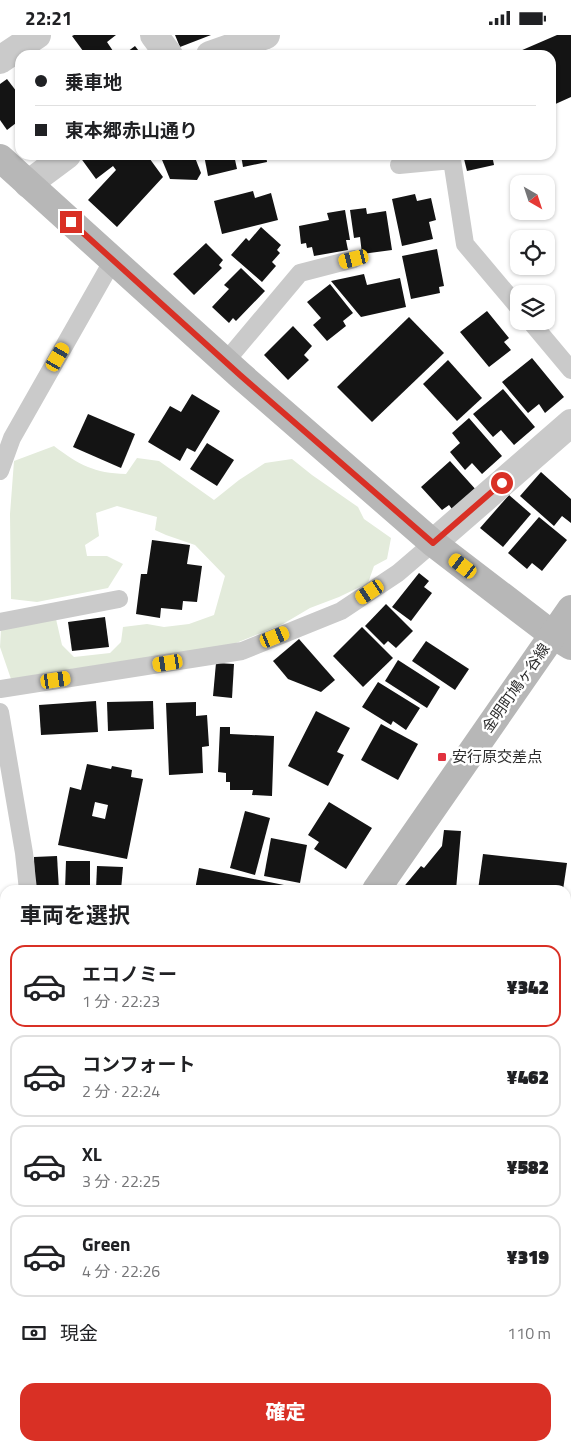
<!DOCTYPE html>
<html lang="ja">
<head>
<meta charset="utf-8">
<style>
  body { margin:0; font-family:"Titillium Web","Noto Sans JP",sans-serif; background:#f2f2f2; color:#202124; height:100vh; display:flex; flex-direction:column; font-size:19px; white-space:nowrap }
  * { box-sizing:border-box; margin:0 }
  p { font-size:16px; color:#757577 }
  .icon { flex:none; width:28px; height:28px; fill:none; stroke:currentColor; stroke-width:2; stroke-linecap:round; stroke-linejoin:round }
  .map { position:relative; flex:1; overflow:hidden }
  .drawer { position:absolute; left:0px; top:850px; width:571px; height:566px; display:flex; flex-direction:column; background:#fff; border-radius:15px 15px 0 0; box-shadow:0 1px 4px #0004 }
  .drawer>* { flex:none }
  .top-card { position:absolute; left:15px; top:15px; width:541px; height:110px; border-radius:15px; box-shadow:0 1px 4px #0004; display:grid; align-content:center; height:110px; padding:0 20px; background:#fff }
  .needle { width:32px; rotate:141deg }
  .controls { position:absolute; left:510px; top:140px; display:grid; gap:10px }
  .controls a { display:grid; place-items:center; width:45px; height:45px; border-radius:10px; background:#fff; box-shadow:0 1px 4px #0004; font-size:25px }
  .end { position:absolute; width:22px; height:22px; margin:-11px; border:6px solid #d93025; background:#fff; box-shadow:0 0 0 2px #fff }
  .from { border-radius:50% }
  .car { position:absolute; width:15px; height:30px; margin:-15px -8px; border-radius:6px; box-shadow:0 0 4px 1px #0007; background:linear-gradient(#f5c518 24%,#345 0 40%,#f5c518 0 76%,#345 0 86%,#f5c518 0) }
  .top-card b { display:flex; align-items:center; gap:18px; height:48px; font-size:19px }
  .top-card b+b { border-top:1px solid #e0e0e0 }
  .top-card i { width:12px; height:12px; background:#202124 }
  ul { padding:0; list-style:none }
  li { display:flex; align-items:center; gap:15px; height:82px; margin:0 10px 8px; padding:0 10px; border:2px solid #e0e0e0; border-radius:15px }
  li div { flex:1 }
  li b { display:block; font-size:19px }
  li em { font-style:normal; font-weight:800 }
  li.current { border-color:#d93025 }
  li>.icon { width:45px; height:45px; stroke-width:1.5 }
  h2 { padding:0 20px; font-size:22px; line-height:60px }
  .pay { display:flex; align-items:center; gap:12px; height:55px; padding:0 20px; font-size:19px }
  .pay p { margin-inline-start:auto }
  .button { display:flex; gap:10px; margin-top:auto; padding:10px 20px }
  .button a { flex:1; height:58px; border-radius:15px; background:#d93025; color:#fff; font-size:20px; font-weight:800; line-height:58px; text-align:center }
  .status { display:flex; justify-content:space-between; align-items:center; height:35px; padding:0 25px; background:#fff; direction:ltr }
  .status svg { height:14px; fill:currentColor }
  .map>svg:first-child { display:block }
  .green { fill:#e3ebdb }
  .building { fill:#141414; fill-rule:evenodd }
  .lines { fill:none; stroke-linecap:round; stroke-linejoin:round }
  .lane { stroke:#cacaca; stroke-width:18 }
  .street { stroke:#cacaca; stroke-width:28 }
  .secondary { stroke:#b7b7b7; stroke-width:28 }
  .route { stroke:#d93025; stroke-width:6 }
  .poi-dot { fill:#e1323f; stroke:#fff; stroke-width:2 }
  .labels { text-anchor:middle; stroke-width:5; stroke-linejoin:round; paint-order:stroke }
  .street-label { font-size:15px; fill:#2d2d2d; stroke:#fff }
  .poi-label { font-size:15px; fill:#2d2d2d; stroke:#fff; text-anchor:start }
</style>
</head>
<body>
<div class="status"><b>22:21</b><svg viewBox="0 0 49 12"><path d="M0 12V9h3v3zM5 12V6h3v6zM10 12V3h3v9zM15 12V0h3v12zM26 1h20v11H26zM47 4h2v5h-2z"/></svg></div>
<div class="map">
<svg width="571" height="1416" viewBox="0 0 571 1416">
  <rect width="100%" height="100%" fill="#fff"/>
  <g class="green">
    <path d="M54 411C79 430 94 438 126 439L137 423 159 426 214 465 239 445 265 428 292 424 312 440 358 472 364 484 391 503 387 524 374 531 368 548 339 562 310 573 283 589 231 610 11 644 0 612 1 594 56 584 62 610 74 622 110 618 121 607 123 592 147 589 164 592 189 589 214 580 225 541 195 510 166 500 155 495 157 482 117 471 96 478 99 501 85 510 87 521H107L123 529 108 553 37 567 11 564 10 479 14 426Z"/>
    <path d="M5 1023V1334L0 1342V1024Z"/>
    <path d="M34 1411H506L502 1416H308L303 1414 301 1416H35Z"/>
  </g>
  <g class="building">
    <path d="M74 0H116L107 7 115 19 86 20 72 1Z"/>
    <path d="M175 0H211L180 12Z"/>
    <path d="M557 0H571V62L551 71V20L506 19 520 16Z"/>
    <path d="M135 11 142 20H123Z"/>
    <path d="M7 44 20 61V85L7 95 0 85V49Z"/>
    <path d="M82 120H147L163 142 117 192 88 165 116 135 113 131 96 144 80 122Z"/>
    <path d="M160 120H194L201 138 197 145 170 144Z"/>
    <path d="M204 120H234L237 134 208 141Z"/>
    <path d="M241 120H266L267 127 243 132Z"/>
    <path d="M463 120H492L494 130 467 136Z"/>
    <path d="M253 156 255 163 271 158 278 185 222 199 214 166Z"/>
    <path d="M415 159 417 166 431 163 436 185 429 187 433 204 402 211 392 164Z"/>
    <path d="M366 173 367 179 386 176 392 215 362 219 360 202 354 203 350 175Z"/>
    <path d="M345 175 350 205H346L348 215 314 221 312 212 307 213 306 208 301 209 299 191 329 185 327 178Z"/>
    <path d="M261 192 281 210 277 215 280 218 272 227 276 231 262 247 231 220 246 203 249 206Z"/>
    <path d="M206 208 223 225 219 230 222 233 194 260 173 239Z"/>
    <path d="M437 214 444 251 439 252 440 258 411 264 402 221Z"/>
    <path d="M241 233 265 256 236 286 233 283 229 288 212 272 229 254 224 250Z"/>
    <path d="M364 239 367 250 400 243 406 272 361 282 331 246Z"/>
    <path d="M330 249 353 278 343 286 346 291 327 306 313 290 321 283 307 267Z"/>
    <path d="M487 276 509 303 504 307 511 315 489 332 460 297Z"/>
    <path d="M409 282 444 318 372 387 337 352Z"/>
    <path d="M293 291 312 311 304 320 309 325 288 345 264 320Z"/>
    <path d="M532 323 564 362 545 378 539 369 528 378 502 347Z"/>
    <path d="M448 325 482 363 457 386 423 349Z"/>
    <path d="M503 354 535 392 514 410 501 395 493 402 473 379Z"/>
    <path d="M192 359 220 376 195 417 187 413 180 426 148 407 170 371 181 377Z"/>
    <path d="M88 379 135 399 121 433 73 412Z"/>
    <path d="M469 383 502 421 482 439 472 428 465 435 450 417 460 408 452 398Z"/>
    <path d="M207 408 234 425 217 451 190 434Z"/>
    <path d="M450 426 478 457 455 478 449 470 442 475 421 452Z"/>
    <path d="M541 437 571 464V488L562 481 554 491 520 461Z"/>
    <path d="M509 460 531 479 503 512 480 493Z"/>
    <path d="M539 482 567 505 542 536 532 528 527 534 508 518Z"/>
    <path d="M152 505 190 510 187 529 202 531 197 567 183 566 182 575 161 573 160 583 136 579 141 539H147Z"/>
    <path d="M419 538 429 546 424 552 432 558 411 586 392 572Z"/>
    <path d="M386 569 413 596 396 613 388 606 384 610 365 591Z"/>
    <path d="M105 582 109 612 72 616 68 587Z"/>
    <path d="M362 592 393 623 363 652 333 621Z"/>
    <path d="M299 604 335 645 321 657 288 644 273 626Z"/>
    <path d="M426 606 469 634 455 655 412 626Z"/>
    <path d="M398 625 440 652 427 673 385 646Z"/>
    <path d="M216 628 234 629 232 663 213 661Z"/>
    <path d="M378 647 420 673 406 695 393 686 391 690 362 672Z"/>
    <path d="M96 666 98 697 41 700 39 670Z"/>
    <path d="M153 666 154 694 108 696 107 667Z"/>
    <path d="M196 667V681L207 680 209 711 202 712 203 738 169 740 166 668Z"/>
    <path d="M316 676 350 693 337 717 344 720 328 751 288 731Z"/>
    <path d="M381 689 418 709 398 745 361 725Z"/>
    <path d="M220 692H230V699L274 701 272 761 252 760 253 755H230V747H226V738L218 737Z"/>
    <path d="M87 729 111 734 112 731 132 735 131 742 143 744 127 824 58 810 70 752 81 755ZM95 767 108 770 105 784 92 781Z"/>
    <path d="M329 767 372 793 346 834 314 814 319 807 308 800Z"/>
    <path d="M245 776 270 783 255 840 230 833Z"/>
    <path d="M444 795 461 796 456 855H401L421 831 424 833 442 811Z"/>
    <path d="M271 803 307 810 300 848 264 841Z"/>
    <path d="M483 819 567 828 563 855H478Z"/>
    <path d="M57 821 59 855H35L34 822Z"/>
    <path d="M66 826H90V855H65Z"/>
    <path d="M97 831 123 832 121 855H96Z"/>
    <path d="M199 833 299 853 298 855H195Z"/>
    <path d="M566 1394H570L567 1416H501V1411H566Z"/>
  </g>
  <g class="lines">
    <g class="lane">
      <path d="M399 130 452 125 465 209 519 273"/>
      <path d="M530 286 571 335"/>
      <path d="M226 326 300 238 354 224"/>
      <path d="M0 436 12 403 113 225"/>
      <path d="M0 587 119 564"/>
      <path d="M0 654 242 616 341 576 398 538 433 508"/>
      <path d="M0 677 24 818 28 855"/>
      <path d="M0 1071 5 1048"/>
    </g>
    <g class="street">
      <path d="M154 0 169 20"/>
      <path d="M210 20 266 0"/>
      <path d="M0 25 37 0"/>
      <path d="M28 149 67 120"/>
      <path d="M433 508 571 388"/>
    </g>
    <g class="secondary">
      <path d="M0 123 240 340 433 508 553 600 571 611"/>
      <path d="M376 855 571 574"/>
      <path d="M0 1407 5 1400"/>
    </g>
  </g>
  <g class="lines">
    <path class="route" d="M71 187 240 340 433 508 502 448"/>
  </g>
  <rect class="poi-dot" x="437" y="717" width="10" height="10" rx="2.5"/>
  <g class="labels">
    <g class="street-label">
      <text transform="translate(516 653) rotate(-55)" y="5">金明町鳩ヶ谷線</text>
    </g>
    <g class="poi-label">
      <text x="452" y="727">安行原交差点</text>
    </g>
  </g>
</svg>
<div class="controls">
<a><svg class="needle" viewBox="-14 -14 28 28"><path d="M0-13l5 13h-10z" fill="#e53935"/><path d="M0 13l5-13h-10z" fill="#757577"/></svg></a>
<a><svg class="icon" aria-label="locate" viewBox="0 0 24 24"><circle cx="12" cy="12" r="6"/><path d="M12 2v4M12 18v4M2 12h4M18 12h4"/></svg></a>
<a><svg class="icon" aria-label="layers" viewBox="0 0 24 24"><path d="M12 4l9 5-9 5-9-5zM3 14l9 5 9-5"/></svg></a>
</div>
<i class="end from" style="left:502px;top:448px"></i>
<i class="end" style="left:71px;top:187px"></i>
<i class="car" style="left:354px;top:224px;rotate:256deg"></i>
<i class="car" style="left:58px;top:322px;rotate:30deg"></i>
<i class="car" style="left:463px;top:531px;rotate:307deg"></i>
<i class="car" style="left:370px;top:557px;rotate:236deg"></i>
<i class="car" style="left:275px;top:602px;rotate:68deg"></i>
<i class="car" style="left:168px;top:628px;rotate:261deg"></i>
<i class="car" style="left:56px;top:645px;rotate:81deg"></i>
<div class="top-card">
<b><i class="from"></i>乗車地</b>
<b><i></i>東本郷赤山通り</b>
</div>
<section class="drawer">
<h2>車両を選択</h2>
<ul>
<li class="current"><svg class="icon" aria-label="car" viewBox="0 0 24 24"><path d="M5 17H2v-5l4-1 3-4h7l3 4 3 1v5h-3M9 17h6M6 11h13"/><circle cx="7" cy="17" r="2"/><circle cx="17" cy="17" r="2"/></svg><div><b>エコノミー</b><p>1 分 · 22:23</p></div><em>¥342</em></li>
<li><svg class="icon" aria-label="car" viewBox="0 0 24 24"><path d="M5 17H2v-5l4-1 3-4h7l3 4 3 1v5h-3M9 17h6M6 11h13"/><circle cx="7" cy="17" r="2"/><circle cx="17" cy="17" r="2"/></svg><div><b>コンフォート</b><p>2 分 · 22:24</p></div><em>¥462</em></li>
<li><svg class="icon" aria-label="car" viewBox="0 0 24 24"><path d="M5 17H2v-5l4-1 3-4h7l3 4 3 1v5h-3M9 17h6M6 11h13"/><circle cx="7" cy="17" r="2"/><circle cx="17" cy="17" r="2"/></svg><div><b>XL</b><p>3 分 · 22:25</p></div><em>¥582</em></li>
<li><svg class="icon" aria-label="car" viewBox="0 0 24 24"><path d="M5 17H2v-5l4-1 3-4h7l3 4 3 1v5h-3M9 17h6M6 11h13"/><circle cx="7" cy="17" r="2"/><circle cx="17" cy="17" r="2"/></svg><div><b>Green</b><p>4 分 · 22:26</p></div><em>¥319</em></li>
</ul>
<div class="pay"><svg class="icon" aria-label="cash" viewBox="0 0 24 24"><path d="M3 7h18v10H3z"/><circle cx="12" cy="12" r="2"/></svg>現金<p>110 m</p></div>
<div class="button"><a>確定</a></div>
</section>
</div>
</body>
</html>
